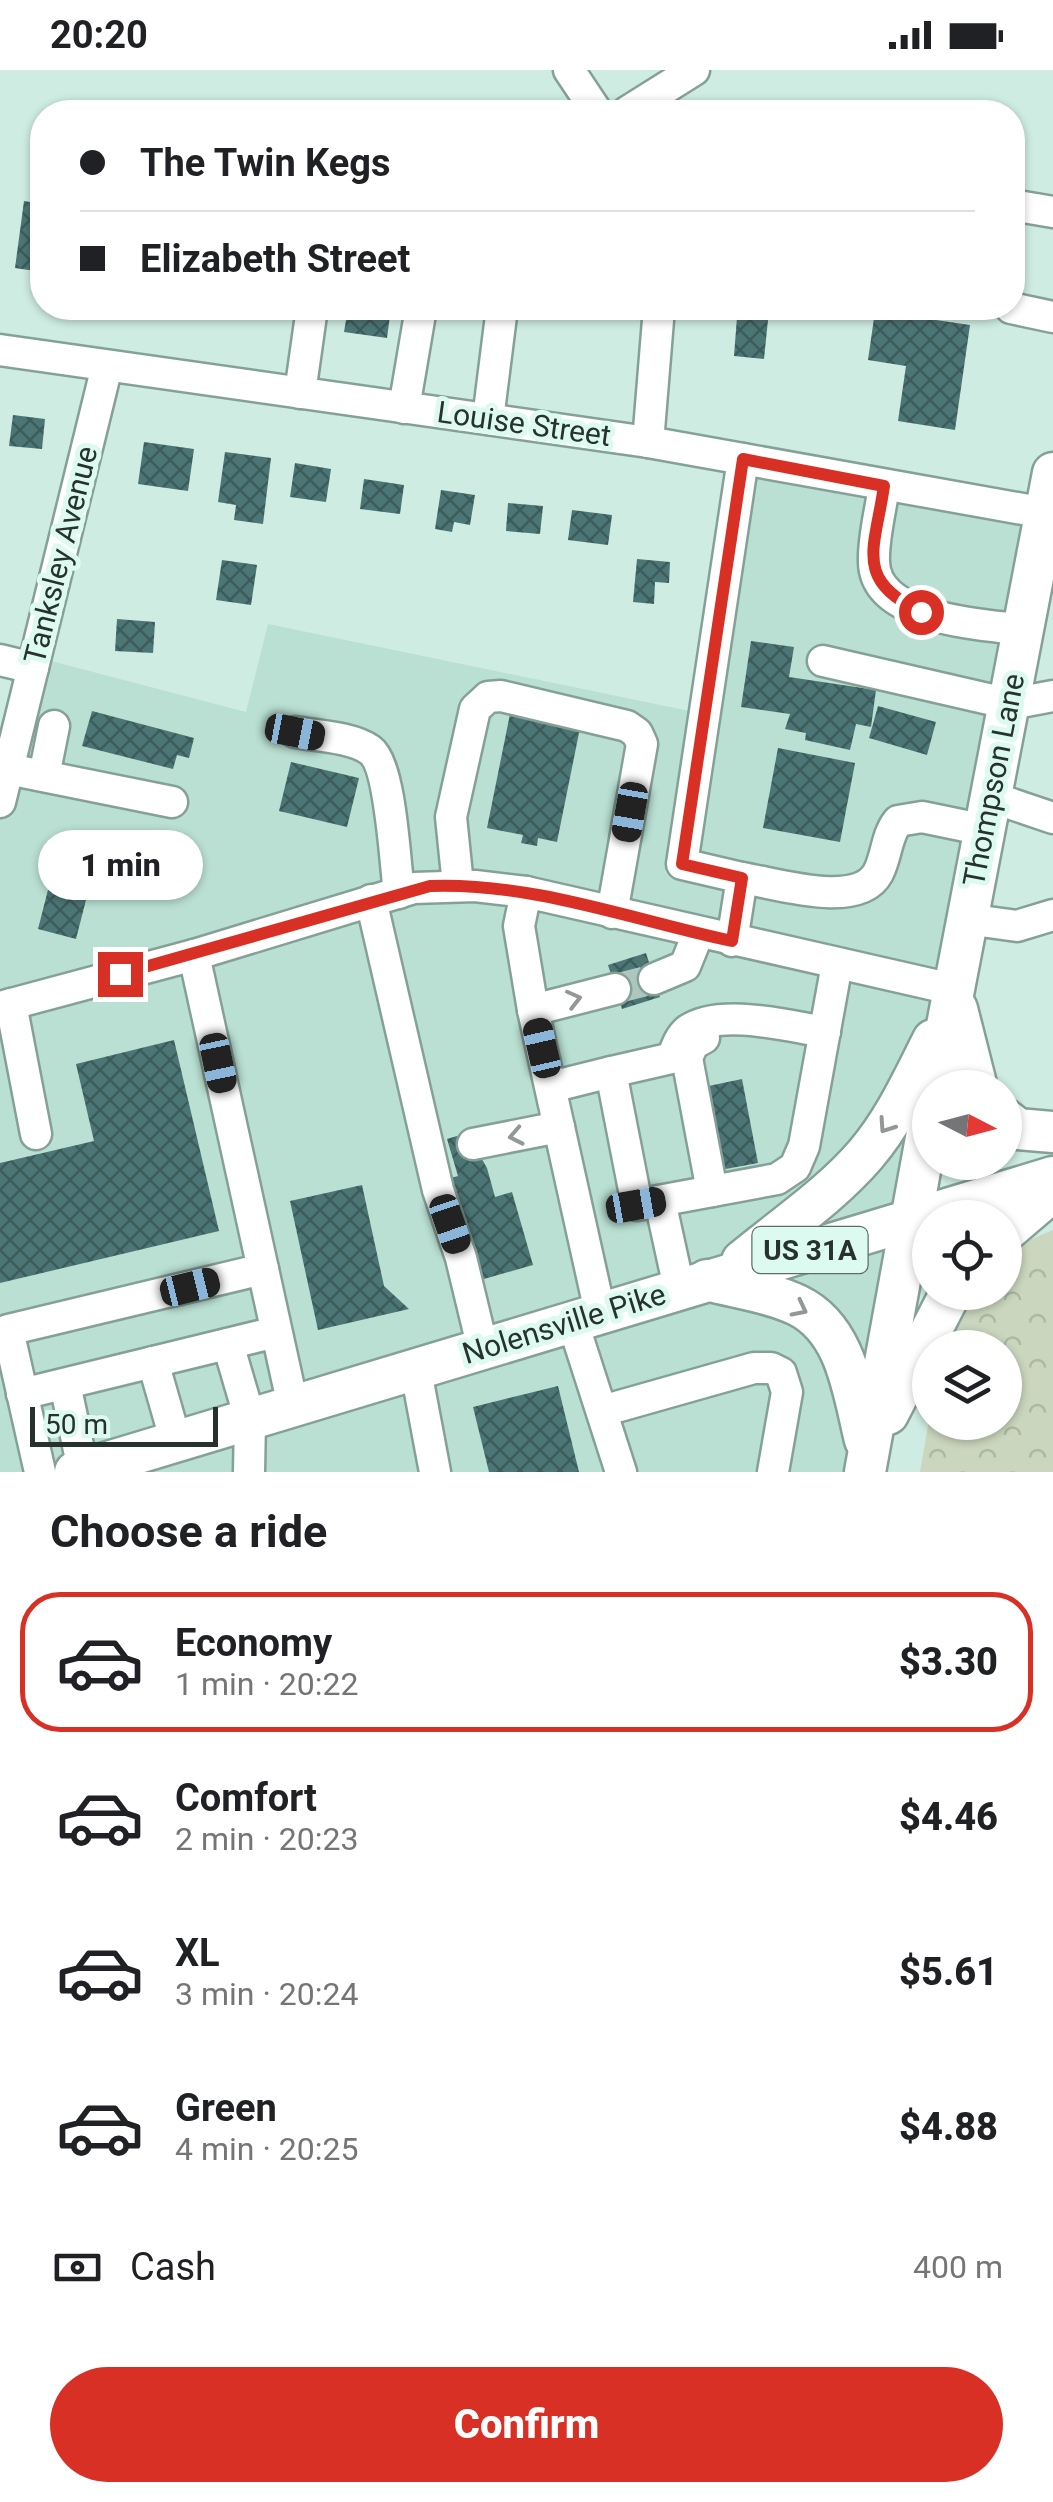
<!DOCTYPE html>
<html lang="en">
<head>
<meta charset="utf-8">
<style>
  body { margin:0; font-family:Roboto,sans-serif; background:#f6f6f6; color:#202124; height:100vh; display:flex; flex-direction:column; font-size:38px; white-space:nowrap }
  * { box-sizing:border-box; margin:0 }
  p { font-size:32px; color:#757577 }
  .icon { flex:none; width:55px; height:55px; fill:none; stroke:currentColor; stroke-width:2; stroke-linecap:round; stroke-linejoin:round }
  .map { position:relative; height:1402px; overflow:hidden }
  .drawer { display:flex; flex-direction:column; background:#fff; flex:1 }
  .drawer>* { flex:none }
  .banner { position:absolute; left:30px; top:30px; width:995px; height:220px; border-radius:40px; box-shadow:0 2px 8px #0004; display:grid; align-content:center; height:220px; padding:0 50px; background:#fff }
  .needle { width:65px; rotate:96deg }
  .buttons { position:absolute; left:912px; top:1000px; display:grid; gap:20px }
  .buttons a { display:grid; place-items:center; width:110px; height:110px; border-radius:50%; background:#fff; box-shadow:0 2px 8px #0004; font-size:50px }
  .scale { position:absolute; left:30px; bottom:25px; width:188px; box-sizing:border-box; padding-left:10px; border:5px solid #27322e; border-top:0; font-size:28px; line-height:35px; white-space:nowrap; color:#27322e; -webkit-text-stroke:8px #dcfaef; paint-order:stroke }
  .end { position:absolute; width:45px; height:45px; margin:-22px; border:12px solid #d93025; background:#fff; box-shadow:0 0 0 5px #fff }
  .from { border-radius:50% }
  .bubble { position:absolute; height:70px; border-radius:35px; background:#fff; box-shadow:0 2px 8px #0004; font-size:32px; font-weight:800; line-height:70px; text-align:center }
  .car { position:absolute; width:30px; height:60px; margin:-30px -15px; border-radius:12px; box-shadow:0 0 8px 2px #0007; background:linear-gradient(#222 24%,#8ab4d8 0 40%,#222 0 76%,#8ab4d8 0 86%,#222 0) }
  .banner b { display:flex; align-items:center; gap:35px; height:95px; font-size:38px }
  .banner b+b { border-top:2px solid #e0e0e0 }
  .banner i { width:25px; height:25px; background:#202124 }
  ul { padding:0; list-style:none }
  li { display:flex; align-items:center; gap:30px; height:140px; margin:0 20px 15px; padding:0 30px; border:5px solid transparent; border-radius:40px }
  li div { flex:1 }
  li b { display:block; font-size:38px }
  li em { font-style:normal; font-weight:800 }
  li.selected { border-color:#d93025 }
  li>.icon { width:90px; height:90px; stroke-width:1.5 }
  h2 { padding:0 50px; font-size:45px; line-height:120px }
  .pay { display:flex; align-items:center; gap:25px; height:110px; padding:0 50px; font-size:38px }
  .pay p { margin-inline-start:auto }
  .action { display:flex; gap:20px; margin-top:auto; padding:20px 50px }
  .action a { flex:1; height:115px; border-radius:60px; background:#d93025; color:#fff; font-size:40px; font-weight:800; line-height:115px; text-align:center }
  .status { display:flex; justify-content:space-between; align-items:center; height:70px; padding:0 50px; background:#fff; direction:ltr }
  .status svg { height:28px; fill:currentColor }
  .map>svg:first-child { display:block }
  .built { fill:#bae0d3 }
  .park { fill:url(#park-crowns) }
  .building { fill:url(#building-cross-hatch) }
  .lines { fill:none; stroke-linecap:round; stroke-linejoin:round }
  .minor-tunnel { stroke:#adc7be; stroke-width:30; stroke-dasharray:30 15; stroke-linecap:butt }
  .minor-casing { stroke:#85a197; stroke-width:35 }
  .major-casing { stroke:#85a197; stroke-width:45 }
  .minor { stroke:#fff; stroke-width:30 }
  .major { stroke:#fff; stroke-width:40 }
  .oneway { stroke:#939896 }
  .route { stroke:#d93025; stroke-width:12 }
  .labels { text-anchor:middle; stroke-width:10; stroke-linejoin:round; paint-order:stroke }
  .shield { fill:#dcfaef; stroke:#5d6e68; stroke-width:2.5 }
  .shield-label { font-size:28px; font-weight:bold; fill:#27322e }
  .street-label { font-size:30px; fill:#27322e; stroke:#dcfaef }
</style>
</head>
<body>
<div class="status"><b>20:20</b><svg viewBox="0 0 49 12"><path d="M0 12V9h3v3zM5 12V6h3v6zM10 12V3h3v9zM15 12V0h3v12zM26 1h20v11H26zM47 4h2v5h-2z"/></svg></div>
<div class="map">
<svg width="1053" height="1402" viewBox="0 0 1053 1402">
  <defs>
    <pattern id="park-crowns" width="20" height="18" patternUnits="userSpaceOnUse" patternTransform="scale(2.5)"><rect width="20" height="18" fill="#cad6be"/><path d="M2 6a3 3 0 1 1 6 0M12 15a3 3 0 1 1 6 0" fill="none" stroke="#aeb8a4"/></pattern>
    <pattern id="building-cross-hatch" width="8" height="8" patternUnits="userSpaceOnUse" patternTransform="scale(2.5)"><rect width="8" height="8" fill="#4c7675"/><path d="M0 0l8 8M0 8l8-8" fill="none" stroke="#3c5c5b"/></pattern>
  </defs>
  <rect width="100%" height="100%" fill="#ceece2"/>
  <path class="built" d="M743 389 1045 443 865 1402H0V732L36 587 246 642 268 554 704 644Z"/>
  <path class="park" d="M1053 1160V1402H920L930 1344V1352H1005V1278L942 1277 967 1223 1005 1222V1180Z"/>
  <g class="building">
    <path d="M24 131 42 134V202L15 198Z"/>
    <path d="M219 238H283L282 249 219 241Z"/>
    <path d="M348 238H391L387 268 344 262Z"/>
    <path d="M875 241 970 255 955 360 898 351 906 296 868 290Z"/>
    <path d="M737 247 768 250 764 289 734 286Z"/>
    <path d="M13 345 45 349 42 379 9 376Z"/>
    <path d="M144 372 194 379 188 421 138 414Z"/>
    <path d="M225 382 271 388 263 454 234 450 236 435 218 432Z"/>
    <path d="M295 393 331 399 326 432 290 427Z"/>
    <path d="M364 409 404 415 400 444 360 439Z"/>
    <path d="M441 420 475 425 470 455 454 452 452 462 435 459Z"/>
    <path d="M508 433 543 436 540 464 506 461Z"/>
    <path d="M572 440 612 445 608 475 568 470Z"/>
    <path d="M637 489 670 492 669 513 655 512 654 534 633 532Z"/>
    <path d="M222 490 257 495 251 535 216 530Z"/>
    <path d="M117 549 155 552 153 583 115 581Z"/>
    <path d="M751 571 794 577 789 607 876 620 871 657 856 654 850 680 805 670 806 663 785 659 790 644 741 637Z"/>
    <path d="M878 636 936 652 927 685 869 668Z"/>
    <path d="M92 641 194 668 189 688 177 685 173 699 82 676Z"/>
    <path d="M510 644 580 658 557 772 538 768 537 776 521 773 523 765 487 758Z"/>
    <path d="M778 678 855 693 840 772 763 758Z"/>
    <path d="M291 692 359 708 347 757 279 741Z"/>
    <path d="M49 816 87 826 76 869 38 859Z"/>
    <path d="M646 883 660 927 622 939 608 895Z"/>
    <path d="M174 970 219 1161 0 1213V1093L94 1071 76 994Z"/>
    <path d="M742 1009 758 1093 715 1101 699 1018Z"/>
    <path d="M467 1063 487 1098 495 1127 512 1122 533 1195 477 1211 447 1109 458 1106 447 1069Z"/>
    <path d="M362 1115 384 1216 409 1239 318 1260 290 1131Z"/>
    <path d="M558 1316 579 1402H489L473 1337Z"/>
  </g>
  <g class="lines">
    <path class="minor-tunnel" d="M615 919 654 909"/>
    <g class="minor-casing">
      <g id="minor">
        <path d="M569 0 597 42"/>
        <path d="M627 42 694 0"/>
        <path d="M1012 135 1053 142"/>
        <path d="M1011 238 1053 247"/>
        <path d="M0 280 648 372 1045 443"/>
        <path d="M300 323 312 238"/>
        <path d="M404 338 421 238"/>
        <path d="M488 349 502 238"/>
        <path d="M648 372 659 238"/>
        <path d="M884 415C881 440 873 467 874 492 875 550 982 554 1024 560"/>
        <path d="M0 590 33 598"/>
        <path d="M823 591 1010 634 1053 626"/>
        <path d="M295 662C317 666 352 667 370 680 391 695 395 794 399 823"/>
        <path d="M8 699 172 732"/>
        <path d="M44 706 54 656"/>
        <path d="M991 727 1053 748"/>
        <path d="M0 732 107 296"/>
        <path d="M742 808C775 813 858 840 878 803 887 786 886 766 898 751L922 747 985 760"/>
        <path d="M458 815 451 747 475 639 488 627 501 626 627 656 637 663 642 674 612 843"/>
        <path d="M526 822 519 856 533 940 600 1242"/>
        <path d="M371 830 438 1120 461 1188 483 1279"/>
        <path d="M966 849 1017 856 1053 845"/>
        <path d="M732 871 742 808 682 794 743 389"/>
        <path d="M194 885 293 1336"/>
        <path d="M654 909 685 896 698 864"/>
        <path d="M11 934 36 1064"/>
        <path d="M0 937 194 885 414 818 475 816 526 822 952 919"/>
        <path d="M533 940 615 919"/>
        <path d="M704 968 693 974 687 988 712 1121"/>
        <path d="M611 1002 672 988C676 979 679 967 688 960 720 938 788 956 825 962"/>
        <path d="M551 1017 611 1002 637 1135 777 1109 795 1097 804 1076 837 894"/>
        <path d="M473 1074 559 1057"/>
        <path d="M660 1131 679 1218"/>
        <path d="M572 1250 621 1402"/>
        <path d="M228 1274 250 1349 249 1402"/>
        <path d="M153 1292 176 1372"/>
        <path d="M416 1301 435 1402"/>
        <path d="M65 1314 83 1399"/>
        <path d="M22 1324 276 1262"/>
        <path d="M602 1341 754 1298H771L781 1303 787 1322 773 1402"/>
        <path d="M40 1402 8 1260 263 1199"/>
      </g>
    </g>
    <g class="major-casing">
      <g id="major">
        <path d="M957 939 977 1018"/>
        <path d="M935 1018 1053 403"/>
        <path d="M1005 1049 1018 1059 1053 1062"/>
        <path d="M1005 1162 1053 1121"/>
        <path d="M742 1191C783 1157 831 1125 866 1084 895 1050 913 1009 933 970"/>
        <path d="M707 1210C736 1218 770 1222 797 1235 847 1259 853 1322 865 1370"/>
        <path d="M888 1344 951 1222"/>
        <path d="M75 1402 1053 1107"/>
        <path d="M865 1402 930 1046"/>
      </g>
    </g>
    <use href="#minor" class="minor"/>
    <use href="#major" class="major"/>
  </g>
  <defs><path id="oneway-chevron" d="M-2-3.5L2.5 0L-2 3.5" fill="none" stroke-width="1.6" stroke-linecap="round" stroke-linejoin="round" transform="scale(2.5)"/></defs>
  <g class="oneway">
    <use href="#oneway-chevron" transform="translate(574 929) rotate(-14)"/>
    <use href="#oneway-chevron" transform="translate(886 1056) rotate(124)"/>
    <use href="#oneway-chevron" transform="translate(516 1066) rotate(169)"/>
    <use href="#oneway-chevron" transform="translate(800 1239) rotate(27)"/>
  </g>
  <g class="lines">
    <path class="route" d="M120 904 430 816C532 812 633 850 732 871L742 808 682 794 743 389 884 416C875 479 853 509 921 542"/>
  </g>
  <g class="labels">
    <rect class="shield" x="752.5" y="1157" width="115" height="46" rx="8"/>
    <g class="shield-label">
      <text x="810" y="1190">US 31A</text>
    </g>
    <g class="street-label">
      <text transform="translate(524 354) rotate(8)" y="10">Louise Street</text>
      <text transform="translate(61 485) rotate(-76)" y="10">Tanksley Avenue</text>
      <text transform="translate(994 710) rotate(-79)" y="10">Thompson Lane</text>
      <text transform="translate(564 1254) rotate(-17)" y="10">Nolensville Pike</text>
    </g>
  </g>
</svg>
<div class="buttons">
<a><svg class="needle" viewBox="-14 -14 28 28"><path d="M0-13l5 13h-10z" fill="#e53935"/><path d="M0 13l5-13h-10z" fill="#757577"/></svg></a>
<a><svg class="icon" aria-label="locate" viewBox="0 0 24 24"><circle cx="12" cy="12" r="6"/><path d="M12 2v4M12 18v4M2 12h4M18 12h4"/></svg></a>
<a><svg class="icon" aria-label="layers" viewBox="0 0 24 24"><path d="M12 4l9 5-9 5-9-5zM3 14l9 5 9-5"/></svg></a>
</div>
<div class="scale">50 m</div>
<i class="end from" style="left:921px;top:542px"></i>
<i class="end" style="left:120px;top:904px"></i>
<div class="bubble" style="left:38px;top:760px;width:165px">1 min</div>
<i class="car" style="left:295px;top:662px;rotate:101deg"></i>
<i class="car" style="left:630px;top:742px;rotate:190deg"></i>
<i class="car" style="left:542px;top:978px;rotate:347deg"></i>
<i class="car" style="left:218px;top:993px;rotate:168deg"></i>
<i class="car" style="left:636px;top:1135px;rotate:80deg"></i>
<i class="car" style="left:450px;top:1154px;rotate:161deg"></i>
<i class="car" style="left:190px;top:1217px;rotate:76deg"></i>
<div class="banner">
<b><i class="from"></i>The Twin Kegs</b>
<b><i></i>Elizabeth Street</b>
</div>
</div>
<section class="drawer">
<h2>Choose a ride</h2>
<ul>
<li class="selected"><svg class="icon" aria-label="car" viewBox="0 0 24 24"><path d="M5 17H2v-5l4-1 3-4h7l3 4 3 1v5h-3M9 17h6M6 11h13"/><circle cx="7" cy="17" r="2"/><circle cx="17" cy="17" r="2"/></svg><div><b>Economy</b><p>1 min · 20:22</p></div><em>$3.30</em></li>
<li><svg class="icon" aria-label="car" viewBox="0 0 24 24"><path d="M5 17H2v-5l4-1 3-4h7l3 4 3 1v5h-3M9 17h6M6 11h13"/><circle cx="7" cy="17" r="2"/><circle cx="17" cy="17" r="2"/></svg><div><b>Comfort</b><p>2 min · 20:23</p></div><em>$4.46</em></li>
<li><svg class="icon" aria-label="car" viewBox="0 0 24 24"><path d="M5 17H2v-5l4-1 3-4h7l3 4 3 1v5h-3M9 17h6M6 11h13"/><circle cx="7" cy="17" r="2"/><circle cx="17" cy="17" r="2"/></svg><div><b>XL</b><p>3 min · 20:24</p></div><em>$5.61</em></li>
<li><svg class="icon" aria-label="car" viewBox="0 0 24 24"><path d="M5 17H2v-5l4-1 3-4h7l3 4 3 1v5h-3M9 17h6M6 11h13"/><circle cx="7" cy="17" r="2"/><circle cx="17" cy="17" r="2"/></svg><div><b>Green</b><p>4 min · 20:25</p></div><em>$4.88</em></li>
</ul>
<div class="pay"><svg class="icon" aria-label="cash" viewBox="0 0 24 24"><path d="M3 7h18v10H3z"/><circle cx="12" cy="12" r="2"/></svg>Cash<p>400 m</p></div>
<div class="action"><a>Confirm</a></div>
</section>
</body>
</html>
